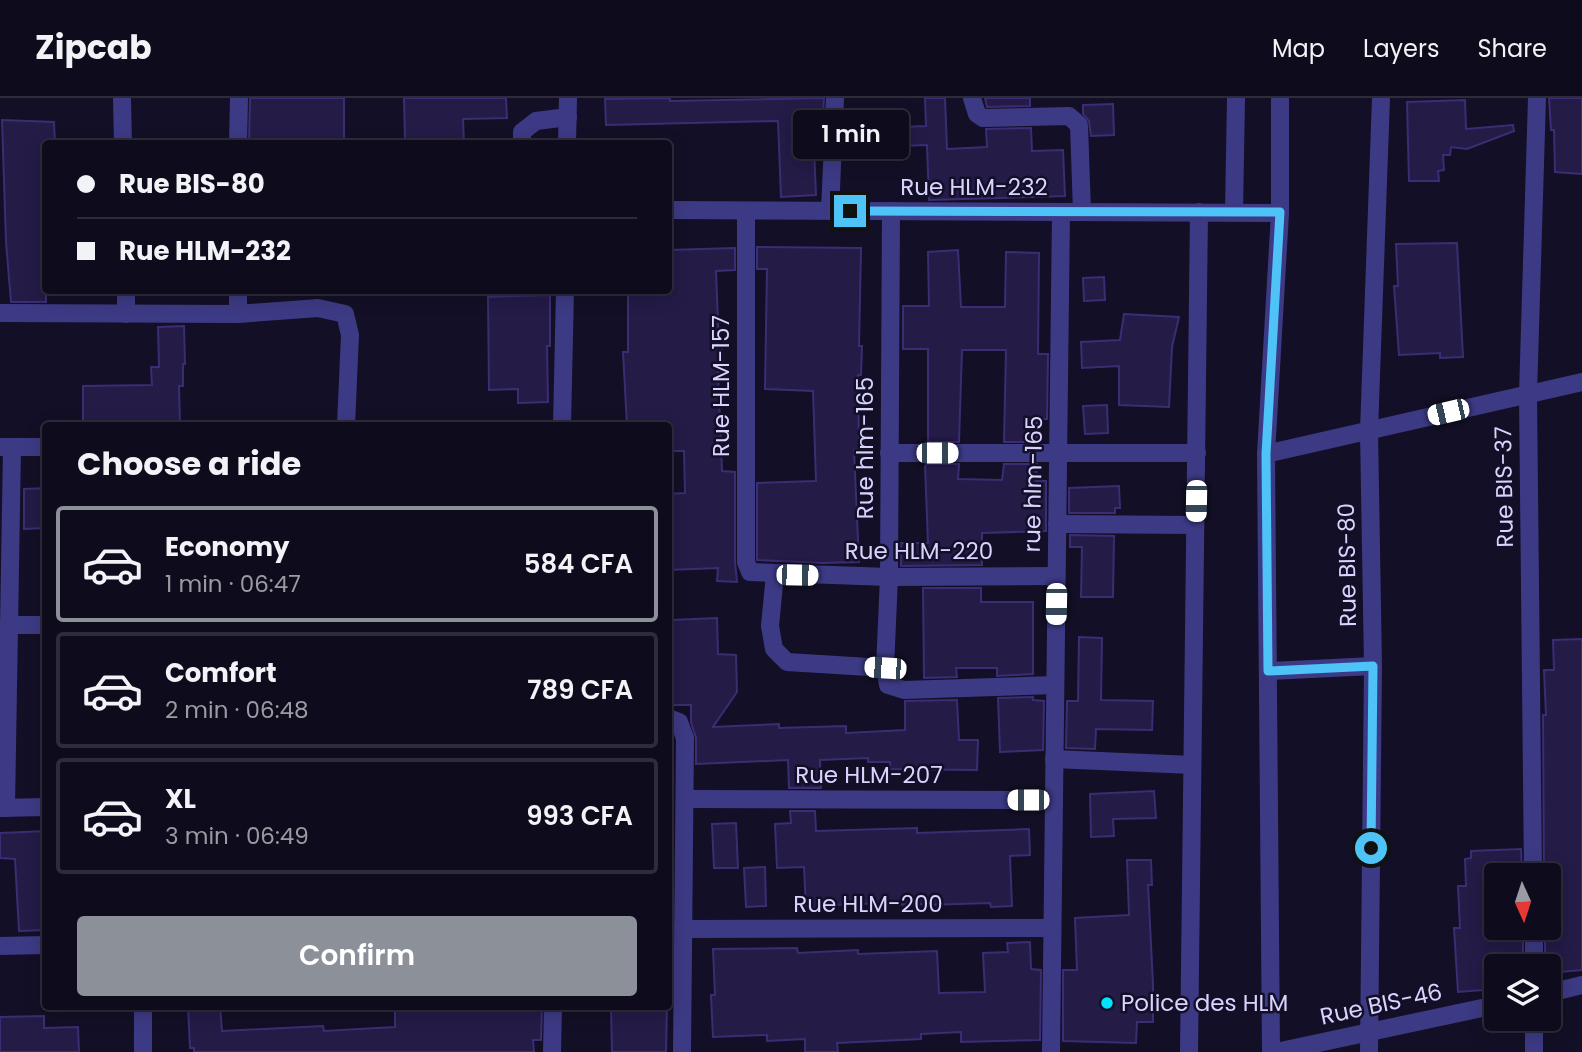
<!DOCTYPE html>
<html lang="en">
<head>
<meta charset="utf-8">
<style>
  body { margin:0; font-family:Poppins,sans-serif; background:#1c1929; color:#f1f3f6; height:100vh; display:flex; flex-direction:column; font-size:26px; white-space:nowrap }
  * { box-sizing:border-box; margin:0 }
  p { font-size:23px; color:#9b9ba3 }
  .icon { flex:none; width:38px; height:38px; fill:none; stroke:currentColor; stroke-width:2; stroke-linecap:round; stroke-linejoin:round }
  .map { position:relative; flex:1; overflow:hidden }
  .side { position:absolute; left:42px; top:324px; width:630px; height:588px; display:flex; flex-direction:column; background:#0e0b1c; border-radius:7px; box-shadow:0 4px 18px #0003,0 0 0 2px #2e2b3b }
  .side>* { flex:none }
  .banner { position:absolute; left:42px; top:42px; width:630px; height:154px; border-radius:7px; box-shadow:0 4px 18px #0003,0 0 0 2px #2e2b3b; display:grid; align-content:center; height:154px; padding:0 35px; background:#0e0b1c }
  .needle { width:46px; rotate:177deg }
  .controls { position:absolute; left:1484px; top:765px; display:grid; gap:14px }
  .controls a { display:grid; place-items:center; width:77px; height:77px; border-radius:7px; background:#0e0b1c; box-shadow:0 4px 18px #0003,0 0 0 2px #2e2b3b; font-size:35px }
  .end { position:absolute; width:32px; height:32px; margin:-16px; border:9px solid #4fc3f7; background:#111; box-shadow:0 0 0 4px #111 }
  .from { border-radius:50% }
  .bubble { position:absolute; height:49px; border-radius:7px; background:#0e0b1c; box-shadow:0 4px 18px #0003,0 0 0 2px #2e2b3b; font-size:23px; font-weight:600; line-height:49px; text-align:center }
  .car { position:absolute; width:21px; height:42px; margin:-21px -10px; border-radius:9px; box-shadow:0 0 5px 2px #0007; background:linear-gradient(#fff 24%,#345 0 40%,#fff 0 76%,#345 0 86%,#fff 0) }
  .banner b { display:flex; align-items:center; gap:24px; height:66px; font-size:26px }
  .banner b+b { border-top:2px solid #2e2b3b }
  .banner i { width:18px; height:18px; background:#f1f3f6 }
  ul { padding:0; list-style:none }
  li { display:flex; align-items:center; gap:21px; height:116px; margin:0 14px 10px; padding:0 21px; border:4px solid #2e2b3b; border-radius:7px }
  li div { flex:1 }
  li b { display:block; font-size:26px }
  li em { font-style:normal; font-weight:600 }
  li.current { border-color:#8c9099 }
  li>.icon { width:63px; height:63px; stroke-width:1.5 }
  h2 { padding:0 35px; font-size:32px; line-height:84px }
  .primary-button { display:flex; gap:14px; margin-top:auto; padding:14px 35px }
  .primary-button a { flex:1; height:80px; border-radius:7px; background:#8c9099; color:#fff; font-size:28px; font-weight:600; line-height:80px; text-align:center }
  header { display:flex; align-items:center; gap:42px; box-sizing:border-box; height:98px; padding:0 35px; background:#0e0b1c; border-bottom:2px solid #2e2b3b }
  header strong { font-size:33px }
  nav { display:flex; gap:38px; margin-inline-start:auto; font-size:24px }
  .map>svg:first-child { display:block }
  .building { fill:#241b47; stroke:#3b2d73; stroke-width:2 }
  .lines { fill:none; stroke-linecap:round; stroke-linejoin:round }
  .minor { stroke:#3d3a85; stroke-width:18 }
  .route { stroke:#4fc3f7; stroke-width:9 }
  .poi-dot { fill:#00e5ff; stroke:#130f26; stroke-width:2.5 }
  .labels { text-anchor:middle; stroke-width:5; stroke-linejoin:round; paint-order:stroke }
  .street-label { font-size:23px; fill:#d9d4ff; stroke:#130f26 }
  .poi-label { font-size:23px; fill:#d9d4ff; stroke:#130f26; text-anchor:start }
</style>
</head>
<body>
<header>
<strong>Zipcab</strong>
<nav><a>Map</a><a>Layers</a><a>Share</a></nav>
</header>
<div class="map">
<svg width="1582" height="954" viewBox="0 0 1582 954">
  <rect width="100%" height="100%" fill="#130f26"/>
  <g class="building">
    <path d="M250 0H344V46H249Z"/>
    <path d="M404 0H506L507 20 463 21 464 46H432L431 41H405Z"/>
    <path d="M670 0V3L824 0 821 51H814L816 97 781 99 778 23 606 27 605 1Z"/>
    <path d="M925 0H945L947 51 987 49 986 31 1031 30 1032 53 1063 52 1065 98 929 102 927 47 844 50 845 31 926 28Z"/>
    <path d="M985 0H1030V8L987 9Z"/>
    <path d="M1549 0H1582V76L1555 74 1554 32H1551Z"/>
    <path d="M1465 2 1466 31 1513 27 1514 33 1467 51 1451 49 1450 57H1443L1444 72 1438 73 1439 83H1409L1407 4Z"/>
    <path d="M1113 6 1114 37 1091 38 1089 23 1083 16V7Z"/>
    <path d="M2 22 54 24 55 46H46V204H11L6 144Z"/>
    <path d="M1457 145 1463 259 1440 260V255L1399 257 1394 188H1398L1396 146Z"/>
    <path d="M757 149 861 150 859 248H862L861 277H858L859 351 854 352 859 464 823 465 757 462V385L816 383 813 293 765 291 767 171H757Z"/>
    <path d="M735 150V172L716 173 719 250H722L723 274H718L722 373 735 374V464L737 484 717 483 718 470 668 472V441H670L668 396 685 395 684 353H673V348H668V327H627L623 254H628V194L668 192V152Z"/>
    <path d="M958 152 961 209H1005L1006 154 1039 155 1038 256H1048L1047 321H1037V344H1004L1006 252H962L959 344H928V251H903V208H929L928 154Z"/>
    <path d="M1104 179 1105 202 1084 203 1083 180Z"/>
    <path d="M550 197V248H547L548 304 518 305V291L489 292 488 199Z"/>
    <path d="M1124 216 1179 219 1172 249 1169 309 1119 307V268L1082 270 1081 244 1120 242Z"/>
    <path d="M184 228 185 266H183V288H179L180 327H83V288L152 287 151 269H159L158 229Z"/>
    <path d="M1107 307 1108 335 1085 336 1083 308Z"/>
    <path d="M928 366H959L958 381 1002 382 1004 366H1037L1036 383H1046V433L982 435V467L901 468V445H928L925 368Z"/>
    <path d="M1119 388 1120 410H1115V415H1069V390Z"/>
    <path d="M46 390V430L24 431V391Z"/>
    <path d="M1070 437 1114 438 1113 499H1081L1082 449H1070Z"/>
    <path d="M923 490H981V504H1033V576L997 578V570H956L957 579 924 580Z"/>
    <path d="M717 520 718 556 736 557 737 594 713 629 779 626V630L846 628V635L905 632V603L957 602 959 642H978L977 672 890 671V664H868V660L820 662 821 690H789L788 662 696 666V640L691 624V607H671V522Z"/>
    <path d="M1079 539 1102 540 1101 602 1153 603 1152 632 1096 631 1095 651 1066 650 1067 603H1078Z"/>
    <path d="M1582 541V872L1549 875V868H1545V830H1549V777H1544L1543 617H1546L1544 572H1554L1553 542Z"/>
    <path d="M1033 599V602L1044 603 1043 652 1000 654 998 600Z"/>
    <path d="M1154 693 1156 720 1113 721 1114 738 1091 739 1090 696Z"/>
    <path d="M790 713H815L816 733 917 730V735L1029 731 1030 757 1010 758 1012 808 991 809 990 805 927 807V806L888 807V805L828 807V811L806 813 804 769 777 770 775 726 791 725Z"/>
    <path d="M736 725 738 770H714L712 726Z"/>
    <path d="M46 733V760H42L46 832 19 833 15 761 0 760V735Z"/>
    <path d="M1521 751 1522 777H1496V830H1523V868H1496V891L1458 894 1454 830H1460L1458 788H1466L1465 761 1471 760V753Z"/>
    <path d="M1127 762H1151L1152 787H1148L1153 886V924H1137L1136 945 1063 943V872H1077L1075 820 1129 817Z"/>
    <path d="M765 769 766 808 746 809 744 770Z"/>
    <path d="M1030 844 1031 871 1041 872 1040 942 961 944V934L921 936V941L837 945 838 954H805V941L767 943V937L713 939 711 897H715L713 851 797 850 798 855 858 852V856L937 853 939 895 985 894 983 855 1008 854 1007 845Z"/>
    <path d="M188 908H220L222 933 323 928 324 933 395 929V908H542L541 942H533L534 954H194V950H190Z"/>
    <path d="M611 908H667L666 954H612Z"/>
    <path d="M44 918V930L78 929 79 954H0V919Z"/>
  </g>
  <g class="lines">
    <g class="minor">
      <path d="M122 0 123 46"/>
      <path d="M972 0 977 16 983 20 1069 18 1079 27 1082 114"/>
      <path d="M238 46 239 0"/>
      <path d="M522 46V34L536 23 568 19"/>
      <path d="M567 46 568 0"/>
      <path d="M668 112 1280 115"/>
      <path d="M746 113V464L750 474 889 479 1056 478"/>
      <path d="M830 113 835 0"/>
      <path d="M891 113 889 479 885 570 888 587 904 592 1055 587"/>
      <path d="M1234 114 1236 0"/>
      <path d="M126 192V216"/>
      <path d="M0 215 238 216 318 210 345 216 350 237 346 327"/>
      <path d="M238 216V192"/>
      <path d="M562 327 565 192"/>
      <path d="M0 349H46"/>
      <path d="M889 355H1197"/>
      <path d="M1266 356 1582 284"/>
      <path d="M1057 426 1195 427"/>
      <path d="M775 476 770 528 774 551 787 564 885 570"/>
      <path d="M9 527H46"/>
      <path d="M1268 573 1373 568"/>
      <path d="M668 620 679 624 685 640 682 954"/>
      <path d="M1054 661 1192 667"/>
      <path d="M685 701 1054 702"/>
      <path d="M0 710 46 709"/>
      <path d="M6 710 12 349"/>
      <path d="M1533 777 1528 296 1537 0"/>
      <path d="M1534 830V868"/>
      <path d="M683 831 1052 830"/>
      <path d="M0 848 46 847"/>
      <path d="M1549 895 1582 887"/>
      <path d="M143 954V908"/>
      <path d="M552 954 553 908"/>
      <path d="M1051 954 1061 114"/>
      <path d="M1189 954 1199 114"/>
      <path d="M1271 954 1266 356 1280 115V0"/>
      <path d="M1276 954 1496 907"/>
      <path d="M1369 954 1373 568 1369 333 1381 0"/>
      <path d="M1534 954V920"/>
    </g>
  </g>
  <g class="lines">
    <path class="route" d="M850 113 1280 114 1266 356 1268 573 1373 568 1371 750"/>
  </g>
  <circle class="poi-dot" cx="1107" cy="905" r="7"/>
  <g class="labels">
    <g class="street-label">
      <text x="974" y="97">Rue HLM-232</text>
      <text transform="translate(721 288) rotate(-90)" y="8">Rue HLM-157</text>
      <text transform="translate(865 350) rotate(-90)" y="8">Rue hlm-165</text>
      <text transform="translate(1033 386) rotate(-89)" y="8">rue hlm-165</text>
      <text transform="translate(1504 389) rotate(-91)" y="8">Rue BIS-37</text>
      <text x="919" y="461">Rue HLM-220</text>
      <text transform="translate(1347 467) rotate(-91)" y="8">Rue BIS-80</text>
      <text x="869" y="685">Rue HLM-207</text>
      <text x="868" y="814">Rue HLM-200</text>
      <text transform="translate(1381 906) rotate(-12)" y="8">Rue BIS-46</text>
    </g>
    <g class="poi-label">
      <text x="1121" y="913">Police des HLM</text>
    </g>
  </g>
</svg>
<div class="controls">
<a><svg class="needle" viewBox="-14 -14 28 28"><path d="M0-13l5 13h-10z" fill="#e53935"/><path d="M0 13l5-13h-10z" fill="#9b9ba3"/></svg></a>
<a><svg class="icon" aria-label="layers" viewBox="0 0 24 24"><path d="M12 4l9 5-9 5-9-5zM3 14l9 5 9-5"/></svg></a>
</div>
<i class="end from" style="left:1371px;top:750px"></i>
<i class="end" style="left:850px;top:113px"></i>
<div class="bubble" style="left:793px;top:12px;width:116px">1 min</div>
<i class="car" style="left:1448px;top:314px;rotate:257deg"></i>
<i class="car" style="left:937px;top:355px;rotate:90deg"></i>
<i class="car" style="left:1196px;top:403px;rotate:181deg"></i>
<i class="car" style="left:797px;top:477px;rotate:91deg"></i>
<i class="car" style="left:1056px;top:506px;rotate:181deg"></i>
<i class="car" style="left:885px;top:570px;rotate:274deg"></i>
<i class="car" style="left:1028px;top:702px;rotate:270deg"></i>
<div class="banner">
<b><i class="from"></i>Rue BIS-80</b>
<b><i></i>Rue HLM-232</b>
</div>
<section class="side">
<h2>Choose a ride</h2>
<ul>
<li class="current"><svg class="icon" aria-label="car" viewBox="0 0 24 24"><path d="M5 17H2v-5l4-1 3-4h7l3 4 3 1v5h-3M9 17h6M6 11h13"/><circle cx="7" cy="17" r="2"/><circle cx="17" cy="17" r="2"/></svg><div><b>Economy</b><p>1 min · 06:47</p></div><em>584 CFA</em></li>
<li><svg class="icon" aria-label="car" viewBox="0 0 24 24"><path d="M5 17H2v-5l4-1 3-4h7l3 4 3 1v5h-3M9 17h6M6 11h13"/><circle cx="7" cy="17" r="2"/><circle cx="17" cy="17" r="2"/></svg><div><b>Comfort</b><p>2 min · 06:48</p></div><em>789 CFA</em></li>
<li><svg class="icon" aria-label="car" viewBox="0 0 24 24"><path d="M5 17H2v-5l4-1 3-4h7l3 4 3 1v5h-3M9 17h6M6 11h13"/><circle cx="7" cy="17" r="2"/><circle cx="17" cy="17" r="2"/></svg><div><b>XL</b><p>3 min · 06:49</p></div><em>993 CFA</em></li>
</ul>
<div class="primary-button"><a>Confirm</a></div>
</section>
</div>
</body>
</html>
